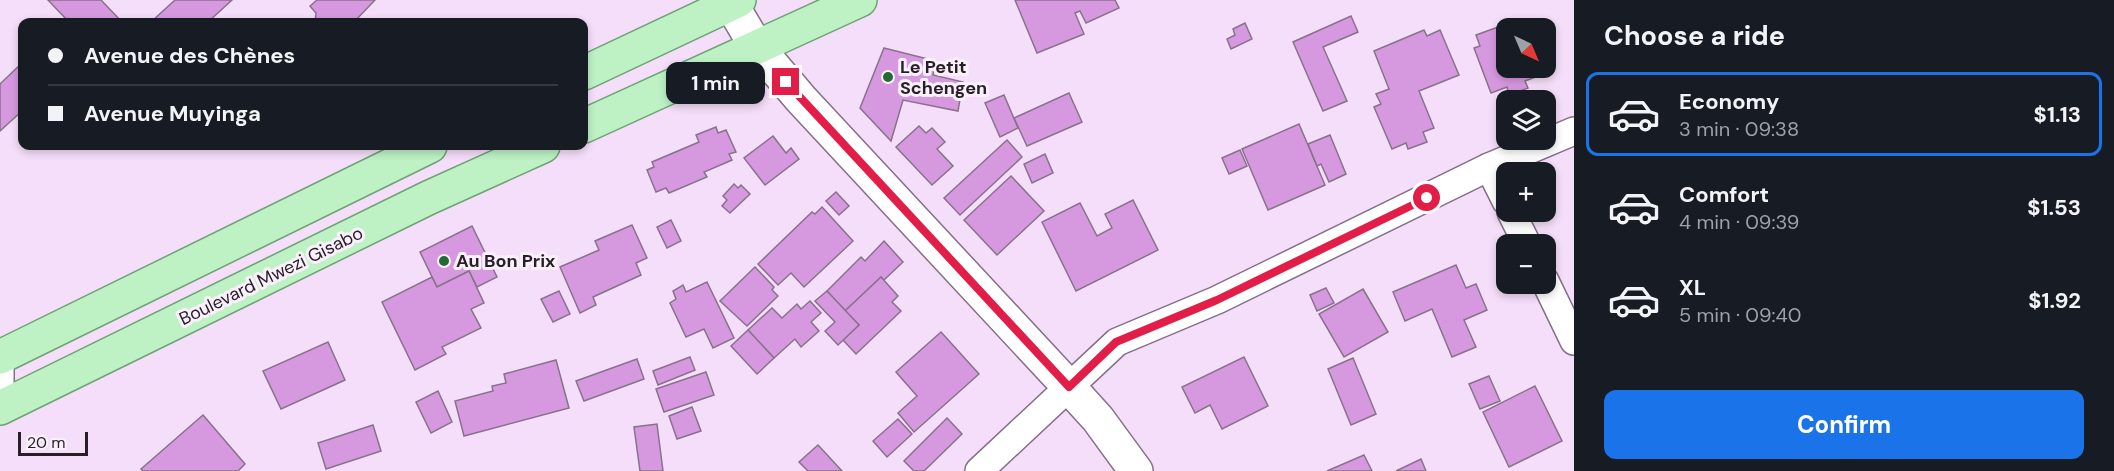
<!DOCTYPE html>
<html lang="en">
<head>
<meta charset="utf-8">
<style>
  body { margin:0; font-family:"DM Sans",sans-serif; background:#242831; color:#f1f3f6; height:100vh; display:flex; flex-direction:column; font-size:22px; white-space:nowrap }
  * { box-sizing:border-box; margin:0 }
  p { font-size:20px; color:#9ea1a6 }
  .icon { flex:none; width:33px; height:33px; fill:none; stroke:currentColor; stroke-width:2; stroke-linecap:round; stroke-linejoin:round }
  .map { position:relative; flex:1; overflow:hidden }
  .panel { display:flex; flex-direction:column; background:#171b24; width:540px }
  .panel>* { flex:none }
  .top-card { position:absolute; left:18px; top:18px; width:570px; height:132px; border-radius:12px; box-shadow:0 3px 9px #0003; display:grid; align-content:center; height:132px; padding:0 30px; background:#171b24 }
  .needle { width:39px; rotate:136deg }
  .tools { position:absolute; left:1496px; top:18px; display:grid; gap:12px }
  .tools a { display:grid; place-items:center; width:60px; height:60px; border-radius:12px; background:#171b24; box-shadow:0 3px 9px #0003; font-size:30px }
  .scale { position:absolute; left:18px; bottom:15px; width:70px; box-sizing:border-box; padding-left:6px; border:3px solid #271e28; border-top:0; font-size:16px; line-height:21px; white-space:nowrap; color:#271e28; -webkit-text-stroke:4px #faf0fb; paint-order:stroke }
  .end { position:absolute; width:27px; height:27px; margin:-14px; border:8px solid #e11d48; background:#fff; box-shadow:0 0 0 3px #fff }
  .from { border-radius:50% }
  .bubble { position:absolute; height:42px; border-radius:12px; background:#171b24; box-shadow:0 3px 9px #0003; font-size:20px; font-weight:700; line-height:42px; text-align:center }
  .top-card b { display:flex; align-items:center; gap:21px; height:57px; font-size:22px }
  .top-card b+b { border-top:2px solid #363941 }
  .top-card i { width:15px; height:15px; background:#f1f3f6 }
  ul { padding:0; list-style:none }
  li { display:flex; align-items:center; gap:18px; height:84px; margin:0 12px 9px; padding:0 18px; border:3px solid transparent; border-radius:12px }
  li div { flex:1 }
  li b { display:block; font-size:22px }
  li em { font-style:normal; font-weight:700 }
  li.selected { border-color:#1a73e8 }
  li>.icon { width:54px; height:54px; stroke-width:1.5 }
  h2 { padding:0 30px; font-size:27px; line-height:72px }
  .button { display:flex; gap:12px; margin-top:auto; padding:12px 30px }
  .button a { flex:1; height:69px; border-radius:12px; background:#1a73e8; color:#fff; font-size:24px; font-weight:700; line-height:69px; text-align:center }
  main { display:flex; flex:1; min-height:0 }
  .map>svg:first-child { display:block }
  .building { fill:#d699e0; stroke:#88728b; stroke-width:1.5 }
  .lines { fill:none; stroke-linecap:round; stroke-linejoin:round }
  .minor-casing { stroke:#846f87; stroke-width:30 }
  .tertiary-casing { stroke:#846f87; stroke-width:36 }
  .primary-casing { stroke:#6da275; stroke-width:36 }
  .minor { stroke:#fff; stroke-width:27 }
  .tertiary { stroke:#fff; stroke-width:33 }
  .primary { stroke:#bef2c5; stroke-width:33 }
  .route { stroke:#e11d48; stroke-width:8 }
  .poi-dot { fill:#256935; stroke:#faf0fb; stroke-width:2 }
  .labels { text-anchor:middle; stroke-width:6; stroke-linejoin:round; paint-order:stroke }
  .poi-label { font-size:18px; font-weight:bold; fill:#271e28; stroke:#faf0fb; text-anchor:start }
  .street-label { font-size:18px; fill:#271e28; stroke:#faf0fb }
</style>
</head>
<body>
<main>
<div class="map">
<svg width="1574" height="471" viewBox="0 0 1574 471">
  <rect width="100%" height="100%" fill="#f5def9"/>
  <g class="building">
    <path d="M48 0H101L122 22H66L68 21Z"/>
    <path d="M175 0H232L208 22H151Z"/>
    <path d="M317 0H375L354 22H315L316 13 310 6Z"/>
    <path d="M1015 0H1115L1119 8 1086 23 1080 11 1075 13 1084 34 1037 53Z"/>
    <path d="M1351 16 1358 32 1323 47 1347 101 1323 111 1293 42Z"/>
    <path d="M1245 23 1252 39 1231 49 1227 39 1235 35 1233 29Z"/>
    <path d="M1501 26 1506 36V68H1539L1541 75 1525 81 1528 88 1509 95 1507 87 1491 93 1474 48 1480 46 1476 35Z"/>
    <path d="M1424 30 1427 36 1440 30 1459 75 1419 91 1434 128 1423 132 1427 142 1408 149 1406 143 1392 149 1374 107 1381 104 1376 94 1389 89 1374 51Z"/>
    <path d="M884 48 936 61 933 75 963 82 958 111 903 100 891 141 860 108Z"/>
    <path d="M22 63V111L0 131V84Z"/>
    <path d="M1069 93 1082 122 1027 146 1014 118Z"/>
    <path d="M1004 95 1018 128 1000 137 985 103Z"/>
    <path d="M1299 124 1325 185 1268 210 1242 149Z"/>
    <path d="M919 126 926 133 932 128 945 142 937 149 953 166 932 185 896 147Z"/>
    <path d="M716 127 718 133 726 130 736 152 729 154 732 160 704 172 707 177 669 193 666 188 656 192 647 170 654 167 652 162 699 142 696 135Z"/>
    <path d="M1330 135 1346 174 1329 182 1321 164 1317 166 1308 144Z"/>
    <path d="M773 136 786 153 791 148 799 159 765 185 744 158Z"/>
    <path d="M1007 140 1022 157 960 215 944 198Z"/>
    <path d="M1240 150 1247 166 1229 174 1222 158Z"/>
    <path d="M1045 154 1053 173 1032 183 1024 164Z"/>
    <path d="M1011 176 1044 211 997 255 964 220Z"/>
    <path d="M734 184 738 188 741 185 750 194 730 213 722 206 727 200 723 196Z"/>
    <path d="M836 192 849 206 839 215 826 201Z"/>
    <path d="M1133 200 1158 250 1076 291 1042 222 1080 203 1097 236 1112 228 1105 214Z"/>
    <path d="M822 207 853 241 804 287 791 273 778 285 758 264 812 212 815 214Z"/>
    <path d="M671 220 681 241 667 248 657 227Z"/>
    <path d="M632 225 647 258 636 263 641 275 593 297 596 305 580 313 560 267 599 250 595 241Z"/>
    <path d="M472 226 497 277 477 287 469 271 437 287 420 252Z"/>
    <path d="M884 241 903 262 884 280 881 277 845 311 827 291 861 257 865 261Z"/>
    <path d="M1456 265 1466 288 1476 284 1487 310 1464 320 1476 347 1452 357 1432 309 1405 321 1393 292Z"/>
    <path d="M755 267 774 287 772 290 778 296 747 326 720 301Z"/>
    <path d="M469 271 484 303 471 309 481 328 442 347 446 354 415 370 382 302 432 277 437 287Z"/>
    <path d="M881 277 898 296 892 302 901 311 856 354 843 340 859 325 845 311Z"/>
    <path d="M707 282 734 338 713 348 704 329 686 337 670 303 676 299 673 291 683 285 686 292Z"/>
    <path d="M1326 288 1334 303 1317 311 1310 295Z"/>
    <path d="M1363 289 1388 332 1344 357 1319 314Z"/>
    <path d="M559 291 570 314 553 322 541 299Z"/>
    <path d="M827 291 859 325 838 345 825 331 835 322 815 301Z"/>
    <path d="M810 301 821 313 811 322 819 331 801 347 795 339 774 358 748 330 772 308 782 318 797 304 801 309Z"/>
    <path d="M748 330 774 358 757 374 731 346Z"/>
    <path d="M941 332 979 374 914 432 898 413 917 396 896 372Z"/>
    <path d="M328 342 345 380 281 409 263 371Z"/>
    <path d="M690 357 695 370 658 385 653 371Z"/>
    <path d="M1244 357 1268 406 1222 429 1210 405 1195 413 1182 387Z"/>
    <path d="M1353 358 1376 414 1351 425 1328 369Z"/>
    <path d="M637 359 644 379 584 401 576 381Z"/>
    <path d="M556 360 569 408 464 436 455 401 493 391 492 386 506 383 504 374Z"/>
    <path d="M706 372 714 395 664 412 656 389Z"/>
    <path d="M1489 376 1500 401 1480 409 1469 384Z"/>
    <path d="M1535 386 1562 441 1509 467 1483 412Z"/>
    <path d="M438 391 452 422 431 433 416 402Z"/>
    <path d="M692 407 701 431 677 439 669 416Z"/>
    <path d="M203 415 245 464 238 471H143L141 469Z"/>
    <path d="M947 418 962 434 924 471H914L904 461Z"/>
    <path d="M898 419 912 434 887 457 873 441Z"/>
    <path d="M657 424 663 471H640L634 427Z"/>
    <path d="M373 425 381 451 326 469 318 443Z"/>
    <path d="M818 445 842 471H808L799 462Z"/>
    <path d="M1364 455 1372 471H1327Z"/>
    <path d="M1421 459 1426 471H1396Z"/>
  </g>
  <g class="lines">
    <g class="minor-casing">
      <g id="minor">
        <path d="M1489 167 1506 201"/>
        <path d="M1511 212 1527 244"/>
        <path d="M1545 281 1574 341"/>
        <path d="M0 369V387"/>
        <path d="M979 471 1117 342 1217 300 1489 167 1574 131"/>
      </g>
    </g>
    <g class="tertiary-casing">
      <path id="tertiary" d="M731 4 756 46 801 99 1069 387 1098 419 1136 471"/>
    </g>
    <g class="primary-casing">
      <g id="primary">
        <path d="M584 73 739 0"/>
        <path d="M584 126 860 0"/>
        <path d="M0 357 430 146"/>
        <path d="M0 408 428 198 543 146"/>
      </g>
    </g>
    <use href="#minor" class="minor"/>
    <use href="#tertiary" class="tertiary"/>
    <use href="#primary" class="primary"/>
  </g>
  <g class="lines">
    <path class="route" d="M786 82 1069 387 1116 342 1217 300 1427 198"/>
  </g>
  <g class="poi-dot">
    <circle cx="888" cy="77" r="6"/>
    <circle cx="444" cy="261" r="6"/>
  </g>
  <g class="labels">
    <g class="poi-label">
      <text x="900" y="73">Le Petit<tspan x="900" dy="21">Schengen</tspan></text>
      <text x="456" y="267">Au Bon Prix</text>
    </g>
    <g class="street-label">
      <text transform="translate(271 276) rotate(-26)" y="6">Boulevard Mwezi Gisabo</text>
    </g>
  </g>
</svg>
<div class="tools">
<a><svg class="needle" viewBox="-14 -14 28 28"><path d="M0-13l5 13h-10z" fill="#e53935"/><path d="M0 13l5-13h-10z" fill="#9ea1a6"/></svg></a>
<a><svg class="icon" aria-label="layers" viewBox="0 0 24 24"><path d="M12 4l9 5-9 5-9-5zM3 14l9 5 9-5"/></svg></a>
<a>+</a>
<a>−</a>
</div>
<div class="scale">20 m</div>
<i class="end from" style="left:1427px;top:198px"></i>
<i class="end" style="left:786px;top:82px"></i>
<div class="bubble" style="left:666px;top:62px;width:99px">1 min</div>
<div class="top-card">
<b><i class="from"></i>Avenue des Chènes</b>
<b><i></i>Avenue Muyinga</b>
</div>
</div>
<section class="panel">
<h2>Choose a ride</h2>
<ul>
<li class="selected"><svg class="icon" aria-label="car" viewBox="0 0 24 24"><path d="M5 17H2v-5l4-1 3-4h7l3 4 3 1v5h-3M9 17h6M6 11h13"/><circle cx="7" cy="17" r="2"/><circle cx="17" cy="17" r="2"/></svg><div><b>Economy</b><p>3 min · 09:38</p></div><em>$1.13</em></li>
<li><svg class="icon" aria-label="car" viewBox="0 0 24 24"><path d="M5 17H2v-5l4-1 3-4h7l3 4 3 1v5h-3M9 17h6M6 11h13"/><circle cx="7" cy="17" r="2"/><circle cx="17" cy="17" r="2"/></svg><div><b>Comfort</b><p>4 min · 09:39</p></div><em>$1.53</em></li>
<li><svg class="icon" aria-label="car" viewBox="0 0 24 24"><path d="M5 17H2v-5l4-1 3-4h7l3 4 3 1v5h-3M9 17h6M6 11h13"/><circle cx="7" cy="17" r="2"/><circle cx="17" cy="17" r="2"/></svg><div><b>XL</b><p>5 min · 09:40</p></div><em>$1.92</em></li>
</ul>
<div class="button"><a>Confirm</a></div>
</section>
</main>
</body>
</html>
